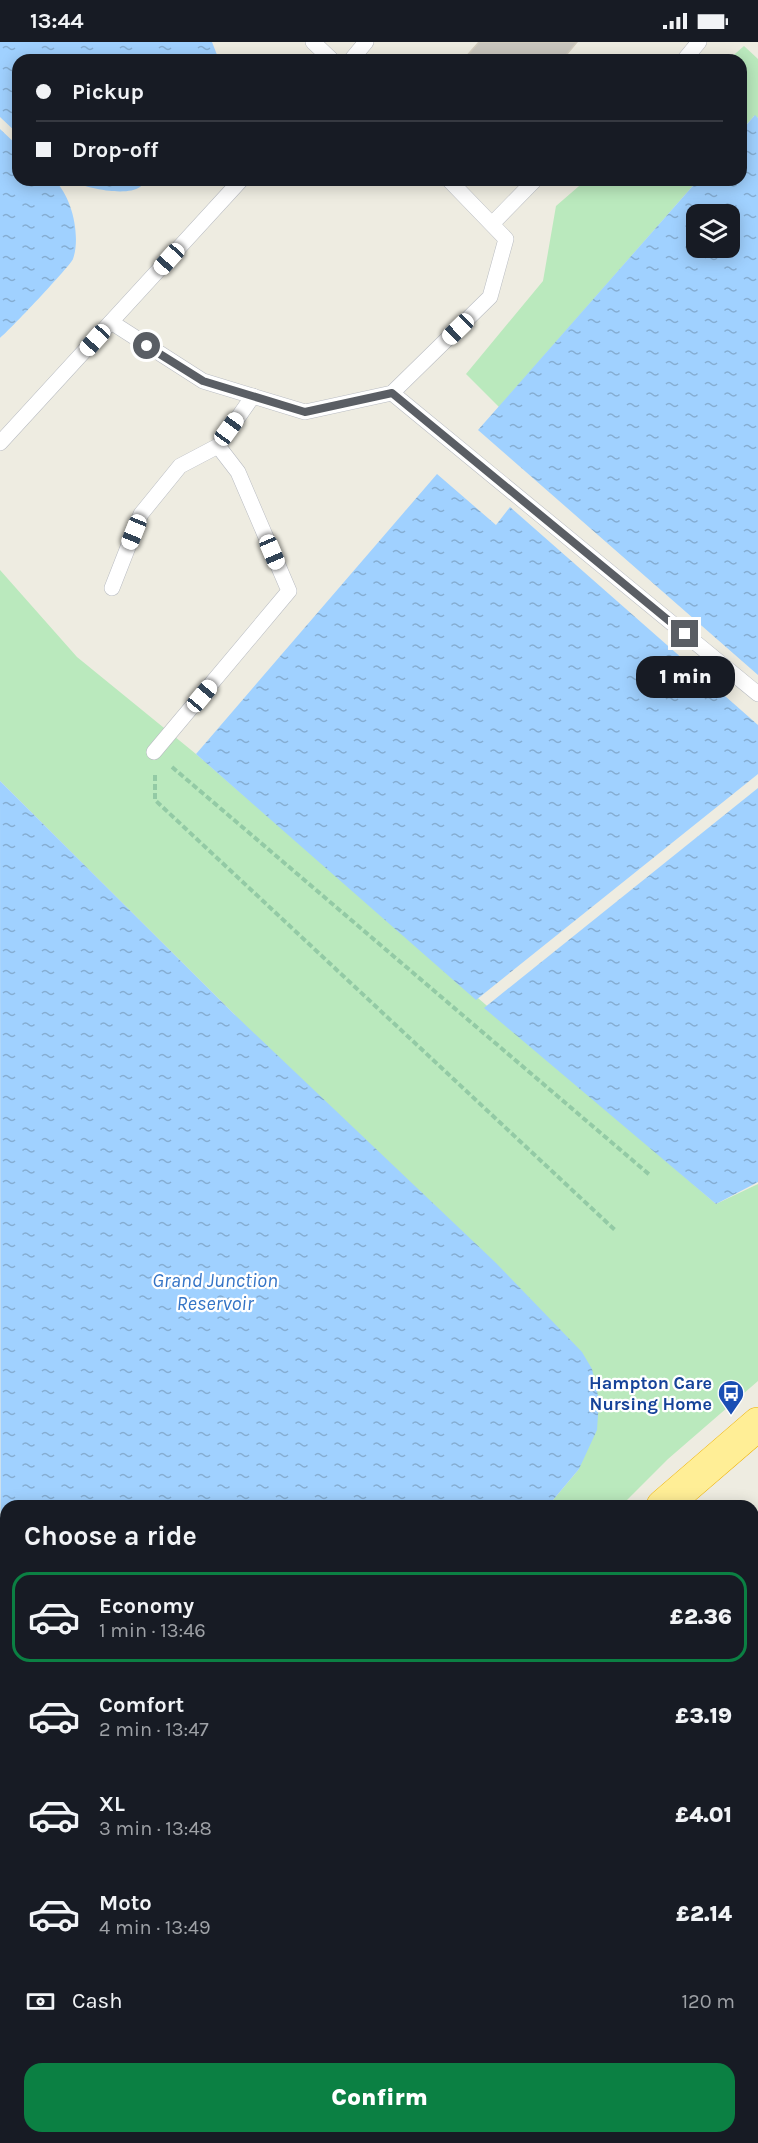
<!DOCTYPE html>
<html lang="en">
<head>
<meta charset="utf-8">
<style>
  body { margin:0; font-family:Karla,sans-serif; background:#242831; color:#f1f3f6; height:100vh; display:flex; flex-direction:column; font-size:22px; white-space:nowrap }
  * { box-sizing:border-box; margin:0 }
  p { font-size:20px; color:#9ea1a6 }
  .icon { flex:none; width:33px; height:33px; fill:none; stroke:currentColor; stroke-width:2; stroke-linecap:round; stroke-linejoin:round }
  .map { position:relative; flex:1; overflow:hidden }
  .side { position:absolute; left:0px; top:1458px; width:759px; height:644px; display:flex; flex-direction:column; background:#171b24; border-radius:18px 18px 0 0; box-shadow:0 3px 15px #0003 }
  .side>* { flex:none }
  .guide { position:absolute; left:12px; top:12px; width:735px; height:132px; border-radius:18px; box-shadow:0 3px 15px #0003; display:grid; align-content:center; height:132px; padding:0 24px; background:#171b24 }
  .controls { position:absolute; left:686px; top:162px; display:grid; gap:12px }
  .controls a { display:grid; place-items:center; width:54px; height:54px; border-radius:12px; background:#171b24; box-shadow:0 3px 15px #0003; font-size:30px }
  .end { position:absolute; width:27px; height:27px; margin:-14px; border:8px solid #5a5e64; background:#fff; box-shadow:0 0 0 3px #fff }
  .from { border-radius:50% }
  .bubble { position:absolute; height:42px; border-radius:18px; background:#171b24; box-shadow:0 3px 15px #0003; font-size:20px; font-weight:800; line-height:42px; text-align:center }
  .car { position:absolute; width:18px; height:36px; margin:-18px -9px; border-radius:8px; box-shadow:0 0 4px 2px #0007; background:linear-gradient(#fff 24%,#345 0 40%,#fff 0 76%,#345 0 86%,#fff 0) }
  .guide b { display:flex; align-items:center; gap:21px; height:57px; font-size:22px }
  .guide b+b { border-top:2px solid #363941 }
  .guide i { width:15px; height:15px; background:#f1f3f6 }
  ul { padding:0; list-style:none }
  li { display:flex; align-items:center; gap:18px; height:90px; margin:0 12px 9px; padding:0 12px; border:3px solid transparent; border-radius:18px }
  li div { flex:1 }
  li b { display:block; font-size:22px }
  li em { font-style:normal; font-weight:800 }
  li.on { border-color:#0b8043 }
  li>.icon { width:54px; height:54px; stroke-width:1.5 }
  h2 { padding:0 24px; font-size:27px; line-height:72px }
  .pay { display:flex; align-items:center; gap:15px; height:66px; padding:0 24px; font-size:22px }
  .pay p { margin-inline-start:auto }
  .cta { display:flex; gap:12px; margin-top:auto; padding:12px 24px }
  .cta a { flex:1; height:69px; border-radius:18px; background:#0b8043; color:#fff; font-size:24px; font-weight:800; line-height:69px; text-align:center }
  .status { display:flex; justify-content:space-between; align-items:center; height:42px; padding:0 30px; background:#171b24; direction:ltr }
  .status svg { height:16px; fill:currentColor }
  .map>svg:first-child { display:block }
  .grass { fill:#bae9bd }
  .water { fill:url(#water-ripples); fill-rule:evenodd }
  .building { fill:#c9c6be; stroke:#d4cebf; stroke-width:1.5 }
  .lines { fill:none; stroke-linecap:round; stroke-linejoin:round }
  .service-casing { stroke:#b9bcc2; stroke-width:16 }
  .minor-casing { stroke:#b9bcc2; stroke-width:33 }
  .trunk-casing { stroke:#efb000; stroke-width:34 }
  .path { stroke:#93caa5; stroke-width:4; stroke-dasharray:6 3; stroke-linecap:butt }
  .service { stroke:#fff; stroke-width:15 }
  .minor { stroke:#fff; stroke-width:32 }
  .trunk { stroke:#ffee96; stroke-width:33 }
  .route { stroke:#5a5e64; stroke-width:8 }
  .labels { text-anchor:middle; stroke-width:4.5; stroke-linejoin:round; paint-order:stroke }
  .transit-label { font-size:18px; font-weight:bold; fill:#164399; stroke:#fff; text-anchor:end }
  .water-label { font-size:20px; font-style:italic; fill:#3474c6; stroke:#fff }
</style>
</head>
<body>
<div class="status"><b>13:44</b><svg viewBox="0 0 49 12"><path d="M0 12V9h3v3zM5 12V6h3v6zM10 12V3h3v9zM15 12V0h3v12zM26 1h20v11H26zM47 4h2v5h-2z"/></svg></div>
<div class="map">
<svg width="758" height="2101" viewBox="0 0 758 2101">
  <defs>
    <pattern id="water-ripples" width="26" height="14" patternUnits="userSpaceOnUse" patternTransform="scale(1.5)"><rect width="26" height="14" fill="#a0d1ff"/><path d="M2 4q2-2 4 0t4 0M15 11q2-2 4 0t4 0" fill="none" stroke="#85add2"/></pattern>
  </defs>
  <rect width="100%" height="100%" fill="#eeece1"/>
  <g class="grass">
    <path d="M744 4 758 17V76L754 74 741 89V18H728Z"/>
    <path d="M586 138H698L499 365 466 332 543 239 556 164Z"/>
    <path d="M0 528 77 615 196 712 716 1162 758 1142V1339L668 1417 621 1464H548L579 1427 234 972 0 739Z"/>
    <path d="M6 2009V2096H57L52 2101H0V2010Z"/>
  </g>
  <g class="water">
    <path d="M0 0H212L219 18H18V92L0 75Z"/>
    <path d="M755 73 758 76V633L478 388 698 138H741V89ZM696 172H729V206H696Z"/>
    <path d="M0 87 18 104V138H54C72 154 81 194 73 217 71 223 7 291 0 296Z"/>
    <path d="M70 138H147C144 140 143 143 140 145 126 155 84 146 70 138Z"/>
    <path d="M437 432 496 483 510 465 758 683V732L476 958 196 712Z"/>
    <path d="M0 739 234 972 496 1221 582 1310 592 1327 599 1358 597 1388 579 1427 548 1464H6V2009L1 2010Z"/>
    <path d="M758 746V1140L716 1162 484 966Z"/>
  </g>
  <g class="building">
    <path d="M479 0H577L562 18H463Z"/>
    <path d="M160 2096H201L205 2101H159Z"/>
    <path d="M236 2096H283L277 2101H230Z"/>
  </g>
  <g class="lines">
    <g class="service-casing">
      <g id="service">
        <path d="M313 0 332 18"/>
        <path d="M351 18 366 0"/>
        <path d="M684 18 699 0"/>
        <path d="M492 182 535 138"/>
        <path d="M111 280 203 339 305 370 392 351 490 255 506 197 449 138"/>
        <path d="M392 351 758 652"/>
        <path d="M0 401 241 138"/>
        <path d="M112 546 141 472 180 424 218 404 253 354"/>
        <path d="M154 710 289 549 238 430 218 404"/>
        <path d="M753 1539 758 1544"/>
      </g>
    </g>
    <g class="minor-casing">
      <g id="minor">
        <path d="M753 1857 758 1864"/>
        <path d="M753 1967 758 1963"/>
        <path d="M424 2100 425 2101"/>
        <path d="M567 2101 575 2096"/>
      </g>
    </g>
    <g class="trunk-casing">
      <g id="trunk">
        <path d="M663 1464 758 1382"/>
        <path d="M104 2101 109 2096"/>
      </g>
    </g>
    <g class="path">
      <path d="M172 725 651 1134"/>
      <path d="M155 733V758L616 1189"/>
      <path d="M753 1634 758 1630"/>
      <path d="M753 2079 758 2075"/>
      <path d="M725 2101 732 2096"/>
    </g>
    <use href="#service" class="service"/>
    <use href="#minor" class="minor"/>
    <use href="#trunk" class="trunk"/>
  </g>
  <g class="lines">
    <path class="route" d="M147 304 203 339 305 370 392 351 685 592"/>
  </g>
  <defs>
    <g id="bus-pin" transform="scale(1.35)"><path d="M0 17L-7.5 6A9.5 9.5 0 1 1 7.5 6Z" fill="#1a4fb4" stroke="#fff"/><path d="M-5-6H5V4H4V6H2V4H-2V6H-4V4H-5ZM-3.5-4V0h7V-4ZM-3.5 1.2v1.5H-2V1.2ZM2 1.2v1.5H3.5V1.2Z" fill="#fff"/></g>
  </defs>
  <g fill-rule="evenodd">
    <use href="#bus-pin" x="731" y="1351"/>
  </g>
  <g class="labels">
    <g class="transit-label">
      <text x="712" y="1347">Hampton Care<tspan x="712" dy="21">Nursing Home</tspan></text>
    </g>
    <g class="water-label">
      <text x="215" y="1245">Grand Junction<tspan x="215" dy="23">Reservoir</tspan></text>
    </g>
  </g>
</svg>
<div class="controls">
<a><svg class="icon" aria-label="layers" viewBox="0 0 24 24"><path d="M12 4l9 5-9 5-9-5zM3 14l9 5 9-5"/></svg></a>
</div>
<i class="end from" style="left:147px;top:304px"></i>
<i class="end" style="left:685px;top:592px"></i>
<div class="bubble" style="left:636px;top:614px;width:99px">1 min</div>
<i class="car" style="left:169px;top:217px;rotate:222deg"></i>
<i class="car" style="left:458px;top:287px;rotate:226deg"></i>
<i class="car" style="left:95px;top:298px;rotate:222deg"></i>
<i class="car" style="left:229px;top:387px;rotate:36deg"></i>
<i class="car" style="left:134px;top:490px;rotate:202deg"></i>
<i class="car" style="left:272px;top:510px;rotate:157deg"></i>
<i class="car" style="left:202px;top:654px;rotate:40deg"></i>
<div class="guide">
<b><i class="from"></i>Pickup</b>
<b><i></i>Drop-off</b>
</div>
<section class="side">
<h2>Choose a ride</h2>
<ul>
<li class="on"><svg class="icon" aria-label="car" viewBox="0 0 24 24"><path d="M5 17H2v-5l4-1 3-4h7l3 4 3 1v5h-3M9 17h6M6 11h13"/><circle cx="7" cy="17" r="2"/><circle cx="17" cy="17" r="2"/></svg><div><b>Economy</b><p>1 min · 13:46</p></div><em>£2.36</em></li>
<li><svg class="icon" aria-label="car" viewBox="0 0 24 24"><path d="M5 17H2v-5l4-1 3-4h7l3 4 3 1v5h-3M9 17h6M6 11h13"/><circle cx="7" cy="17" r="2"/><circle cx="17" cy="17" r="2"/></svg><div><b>Comfort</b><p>2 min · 13:47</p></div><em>£3.19</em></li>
<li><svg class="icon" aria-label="car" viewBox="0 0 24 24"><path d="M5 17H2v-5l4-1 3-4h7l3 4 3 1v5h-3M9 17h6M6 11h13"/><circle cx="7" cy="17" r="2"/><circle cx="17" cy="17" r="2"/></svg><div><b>XL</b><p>3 min · 13:48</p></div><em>£4.01</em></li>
<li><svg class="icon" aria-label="car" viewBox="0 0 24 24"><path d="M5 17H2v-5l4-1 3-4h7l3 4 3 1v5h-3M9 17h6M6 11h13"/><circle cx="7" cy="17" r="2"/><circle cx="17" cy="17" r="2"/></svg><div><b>Moto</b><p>4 min · 13:49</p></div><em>£2.14</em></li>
</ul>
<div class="pay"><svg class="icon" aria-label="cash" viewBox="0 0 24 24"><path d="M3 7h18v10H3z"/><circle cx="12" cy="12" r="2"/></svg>Cash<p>120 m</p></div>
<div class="cta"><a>Confirm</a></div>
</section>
</div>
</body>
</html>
